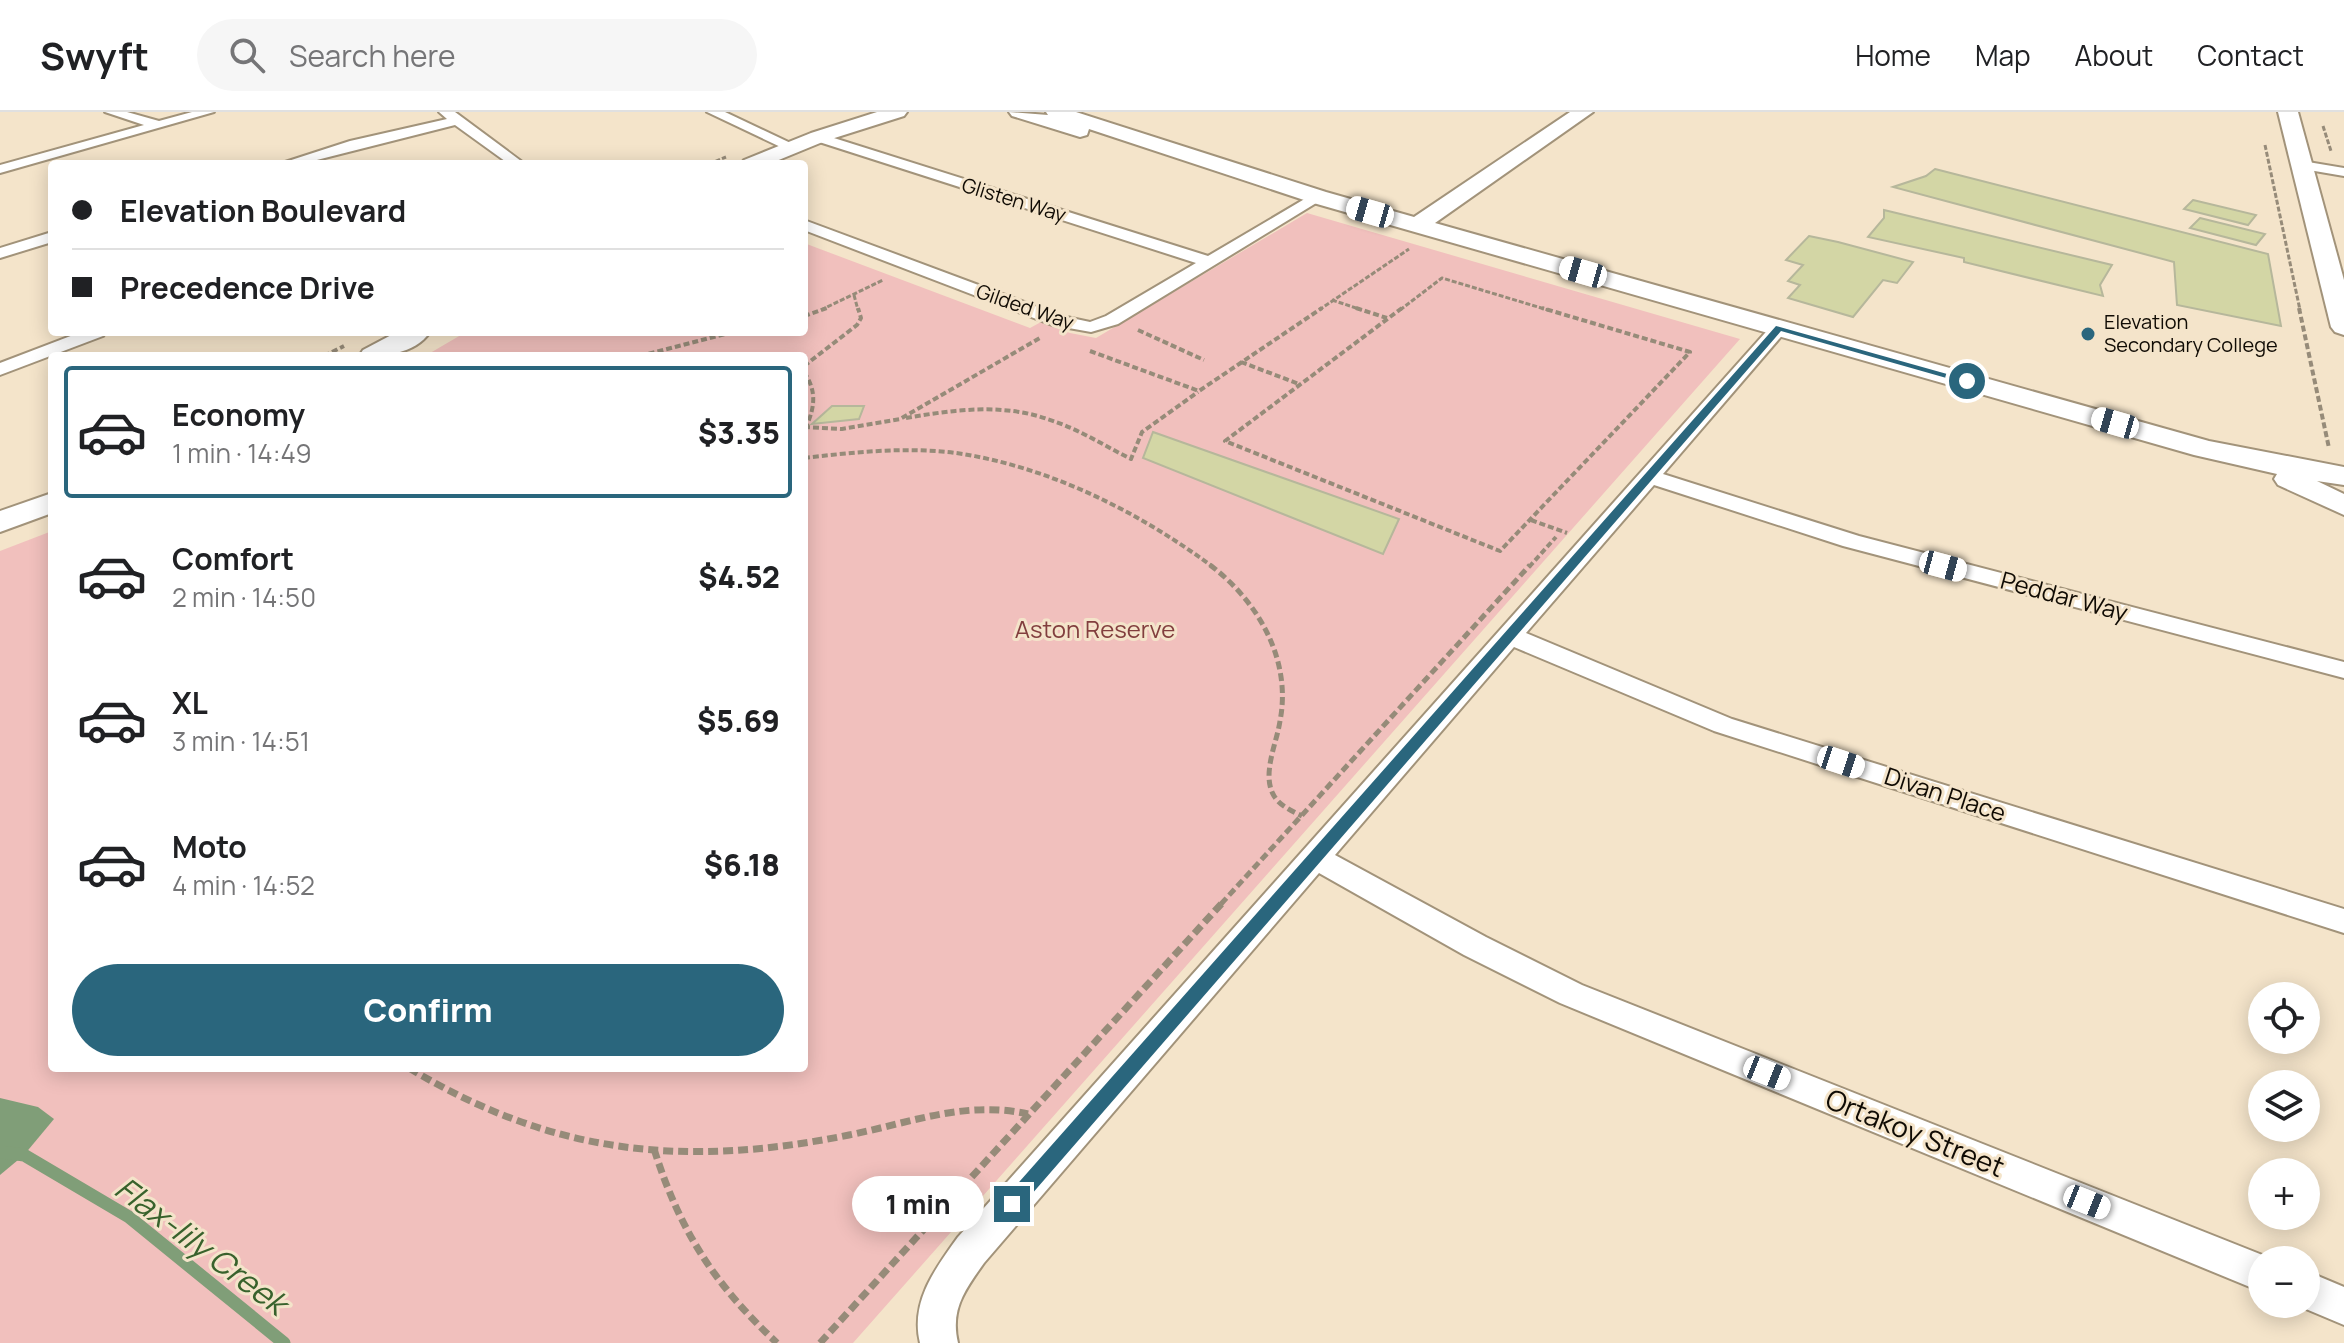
<!DOCTYPE html>
<html lang="en">
<head>
<meta charset="utf-8">
<style>
  body { margin:0; font-family:Manrope,sans-serif; background:#f6f6f6; color:#202124; height:100vh; display:flex; flex-direction:column; font-size:30px; white-space:nowrap }
  * { box-sizing:border-box; margin:0 }
  p { font-size:26px; color:#757577 }
  .icon { flex:none; width:44px; height:44px; fill:none; stroke:currentColor; stroke-width:2; stroke-linecap:round; stroke-linejoin:round }
  .map { position:relative; flex:1; overflow:hidden }
  .details { position:absolute; left:48px; top:240px; width:760px; height:720px; display:flex; flex-direction:column; background:#fff; border-radius:8px; box-shadow:0 4px 20px #0003 }
  .details>* { flex:none }
  .guide { position:absolute; left:48px; top:48px; width:760px; height:176px; border-radius:8px; box-shadow:0 4px 20px #0003; display:grid; align-content:center; height:176px; padding:0 24px; background:#fff }
  .tools { position:absolute; left:2248px; top:870px; display:grid; gap:16px }
  .tools a { display:grid; place-items:center; width:72px; height:72px; border-radius:50%; background:#fff; box-shadow:0 4px 20px #0003; font-size:40px }
  .end { position:absolute; width:36px; height:36px; margin:-18px; border:10px solid #2a667d; background:#fff; box-shadow:0 0 0 4px #fff }
  .from { border-radius:50% }
  .bubble { position:absolute; height:56px; border-radius:28px; background:#fff; box-shadow:0 4px 20px #0003; font-size:26px; font-weight:800; line-height:56px; text-align:center }
  .car { position:absolute; width:24px; height:48px; margin:-24px -12px; border-radius:10px; box-shadow:0 0 6px 2px #0007; background:linear-gradient(#fff 24%,#345 0 40%,#fff 0 76%,#345 0 86%,#fff 0) }
  .guide b { display:flex; align-items:center; gap:28px; height:76px; font-size:30px }
  .guide b+b { border-top:2px solid #e0e0e0 }
  .guide i { width:20px; height:20px; background:#202124 }
  ul { padding:14px 0 0; list-style:none }
  li { display:flex; align-items:center; gap:24px; height:132px; margin:0 16px 12px; padding:0 8px; border:4px solid transparent; border-radius:8px }
  li div { flex:1 }
  li b { display:block; font-size:30px }
  li em { font-style:normal; font-weight:800 }
  li.current { border-color:#2a667d }
  li>.icon { width:72px; height:72px; stroke-width:1.5 }
  .cta { display:flex; gap:16px; margin-top:auto; padding:16px 24px }
  .cta a { flex:1; height:92px; border-radius:48px; background:#2a667d; color:#fff; font-size:32px; font-weight:800; line-height:92px; text-align:center }
  header { display:flex; align-items:center; gap:48px; box-sizing:border-box; height:112px; padding:0 40px; background:#fff; border-bottom:2px solid #e0e0e0 }
  header strong { font-size:38px }
  nav { display:flex; gap:44px; margin-inline-start:auto; font-size:28px }
  .search { width:560px; height:72px; background:#f6f6f6; display:flex; align-items:center; gap:20px; box-sizing:border-box; padding:0 28px; border-radius:44px; color:#757577; font-size:30px }
  .map>svg:first-child { display:block }
  .green { fill:#f1c0bd }
  .water { fill:#809e78 }
  .lines { fill:none; stroke-linecap:round; stroke-linejoin:round }
  .stream { stroke:#809e78; stroke-width:13 }
  .building { fill:#d3d6a5; stroke:#b6b79b; stroke-width:2 }
  .street-casing { stroke:#a2937a; stroke-width:4 }
  .secondary-casing { stroke:#a2937a; stroke-width:4 }
  .path-far3 { stroke:#968b79; stroke-width:3; stroke-dasharray:5 2; stroke-linecap:butt }
  .path-far2 { stroke:#968b79; stroke-width:4; stroke-dasharray:6 3; stroke-linecap:butt }
  .path-far1 { stroke:#968b79; stroke-width:5; stroke-dasharray:8 4; stroke-linecap:butt }
  .path { stroke:#968b79; stroke-width:7; stroke-dasharray:10 5; stroke-linecap:butt }
  .street { fill:#fff; fill-rule:evenodd }
  .secondary { fill:#fff; fill-rule:evenodd }
  .route { fill:#2a667d }
  .poi-dot { fill:#2a667d; stroke:#f4e4ca; stroke-width:3 }
  .labels { text-anchor:middle; stroke-width:6; stroke-linejoin:round; paint-order:stroke }
  .far-street-label { font-size:20px; fill:#100b04; stroke:#f4e4ca }
  .far-poi-label { font-size:20px; fill:#100b04; stroke:#f4e4ca; text-anchor:start }
  .street-label { font-size:24px; fill:#100b04; stroke:#f4e4ca }
  .park-label { font-size:24px; fill:#823e3e; stroke:#f4e4ca }
  .near-street-label { font-size:28px; fill:#100b04; stroke:#f4e4ca }
  .near-water-label { font-size:32px; font-style:italic; fill:#38622c; stroke:#f4e4ca }
</style>
</head>
<body>
<header>
<strong>Swyft</strong>
<div class="search"><svg class="icon" aria-label="search" viewBox="0 0 24 24"><circle cx="10" cy="10" r="6"/><path d="M15 15l6 6"/></svg>Search here</div>
<nav><a>Home</a><a>Map</a><a>About</a><a>Contact</a></nav>
</header>
<div class="map">
<svg width="2344" height="1231" viewBox="0 0 2344 1231">
  <rect width="100%" height="100%" fill="#f4e4ca"/>
  <path class="green" d="M1307 101 1740 227 853 1231H0V439L52 419V956H804V244H425L466 220H804V131L1030 216 1041 210 1070 221 1096 226Z"/>
  <path class="water" d="M0 986 38 995 54 1007 24 1043 0 1063Z"/>
  <g class="lines">
    <path class="stream" d="M0 1040 24 1043 129 1105 284 1231"/>
  </g>
  <g class="building">
    <path d="M1935 57 2268 142 2281 214 2177 193 2174 150 1893 75 1926 64Z"/>
    <path d="M2193 88 2256 103 2248 113 2184 97Z"/>
    <path d="M1884 98 2112 153 2100 173 2103 184 1964 150V146L1868 125 1884 106Z"/>
    <path d="M2200 106 2265 122 2256 133 2190 116Z"/>
    <path d="M1809 124 1838 130 1913 150 1897 171 1883 168 1853 205 1788 186 1800 173 1788 169 1803 153 1786 148Z"/>
    <path d="M832 294H864L859 307 812 312Z"/>
    <path d="M1153 320 1399 407 1383 442 1143 346Z"/>
  </g>
  <g class="lines">
    <g class="street-casing">
      <g id="street">
        <path d="M105 0H127L159 9 192 0H214L0 61V53L144 13Z"/>
        <path d="M439 0H455L525 52H509L455 13 301 52H279L350 29 447 7Z"/>
        <path d="M707 0H725L799 35 787 38Z"/>
        <path d="M818 21 1208 144 1313 82 1318 80 1326 85 1118 212 1091 220 1052 213 804 118V108L1062 204 1090 210 1106 204 1196 151 813 28 811 25Z"/>
        <path d="M2302 49 2344 56V64L2297 56 2295 53Z"/>
        <path d="M52 120V130L0 146V136Z"/>
        <path d="M1779 211 1785 212 1788 216 1785 220 1663 362 1859 424 2344 550V566L1843 434 1654 373 1526 521 1732 607 2344 797V821L1714 619 1514 535 1335 743 1486 825 1582 873 2275 1148H2262V1180L1560 891 1464 843 1319 761 984 1151C965 1178 950 1197 958 1231H920C910 1190 935 1157 958 1125L1773 212Z"/>
        <path d="M81 220H106L103 224 0 263V251Z"/>
        <path d="M2306 1159 2344 1175V1213L2294 1192H2306Z"/>
      </g>
    </g>
    <g class="secondary-casing">
      <g id="secondary">
        <path d="M877 0H907L904 4 825 29 769 52H741L744 48 811 21Z"/>
        <path d="M1009 0 1048 3 1046 0H1076L1326 80 1414 105 1570 0H1593L1435 111 2209 329 2344 355V373L2317 369 2344 382V403L2278 373 2274 367 2277 362 2194 343 1310 90 1089 17 1087 23 1080 25 1012 4Z"/>
        <path d="M2278 0H2298L2344 168V223L2335 220 2331 215Z"/>
        <path d="M397 220H430C414 243 383 244 359 244L363 238Z"/>
        <path d="M52 381V401L0 420V399Z"/>
      </g>
    </g>
    <g class="path-far3">
      <path d="M2323 14 2331 39"/>
      <path d="M2265 33 2300 198"/>
      <path d="M709 52 726 45"/>
      <path d="M854 183 858 198"/>
      <path d="M1332 188 1362 198"/>
      <path d="M821 198 883 168"/>
      <path d="M1319 198 1409 137"/>
      <path d="M1400 198 1442 166 1548 198"/>
    </g>
    <g class="path-far2">
      <path d="M1356 196 1387 206"/>
      <path d="M1402 196 1225 329 1500 439 1690 240 1542 196"/>
      <path d="M2299 196 2329 336"/>
      <path d="M804 204 827 196"/>
      <path d="M1138 218 1204 248"/>
      <path d="M1090 239 1199 279 1322 196"/>
      <path d="M324 244 344 234"/>
      <path d="M640 244 733 220"/>
      <path d="M1241 250 1299 272"/>
      <path d="M804 254 857 213 861 206 858 196"/>
      <path d="M804 260C817 279 815 295 806 315"/>
      <path d="M906 306C952 298 1002 291 1047 307 1077 316 1103 333 1131 347L1142 320 1198 280"/>
      <path d="M804 315 842 317 900 307 1040 226"/>
      <path d="M804 346C856 340 911 334 963 342 1054 357 1140 401 1213 455"/>
      <path d="M1531 408 1567 421"/>
      <path d="M1529 455 1556 425"/>
    </g>
    <g class="path-far1">
      <path d="M1210 453C1258 489 1292 548 1280 609 1277 630 1262 661 1273 682 1278 693 1292 699 1302 704"/>
      <path d="M1221 792 1530 453"/>
    </g>
    <g class="path">
      <path d="M409 956C553 1043 685 1056 849 1023 910 1011 965 988 1028 1002"/>
      <path d="M654 1037C680 1119 714 1172 777 1231"/>
      <path d="M820 1231 1223 790"/>
    </g>
    <use href="#street" class="street"/>
    <use href="#secondary" class="secondary"/>
  </g>
  <path class="route" d="M1776 214 1972 269 1964 271 1781 219 1018 1098 1012 1100 1005 1098 1003 1092 1005 1086Z"/>
  <circle class="poi-dot" cx="2088" cy="222" r="8"/>
  <g class="labels">
    <g class="far-street-label">
      <text transform="translate(1014 88) rotate(17)" y="7">Glisten Way</text>
      <text transform="translate(1025 195) rotate(19)" y="7">Gilded Way</text>
    </g>
    <g class="far-poi-label">
      <text x="2104" y="217">Elevation<tspan x="2104" dy="23">Secondary College</tspan></text>
    </g>
    <g class="street-label">
      <text transform="translate(2064 485) rotate(15)" y="8">Peddar Way</text>
      <text transform="translate(1945 683) rotate(18)" y="8">Divan Place</text>
    </g>
    <g class="park-label">
      <text x="1095" y="526">Aston Reserve</text>
    </g>
    <g class="near-street-label">
      <text transform="translate(1915 1021) rotate(22)" y="10">Ortakoy Street</text>
    </g>
    <g class="near-water-label">
      <text transform="translate(201 1134) rotate(37)" y="11">Flax-lily Creek</text>
    </g>
  </g>
</svg>
<div class="tools">
<a><svg class="icon" aria-label="locate" viewBox="0 0 24 24"><circle cx="12" cy="12" r="6"/><path d="M12 2v4M12 18v4M2 12h4M18 12h4"/></svg></a>
<a><svg class="icon" aria-label="layers" viewBox="0 0 24 24"><path d="M12 4l9 5-9 5-9-5zM3 14l9 5 9-5"/></svg></a>
<a>+</a>
<a>−</a>
</div>
<i class="end from" style="left:1967px;top:269px"></i>
<i class="end" style="left:1012px;top:1092px"></i>
<div class="bubble" style="left:852px;top:1064px;width:132px">1 min</div>
<i class="car" style="left:1370px;top:100px;rotate:286deg"></i>
<i class="car" style="left:1583px;top:160px;rotate:286deg"></i>
<i class="car" style="left:2115px;top:311px;rotate:286deg"></i>
<i class="car" style="left:1943px;top:454px;rotate:105deg"></i>
<i class="car" style="left:1841px;top:650px;rotate:108deg"></i>
<i class="car" style="left:1767px;top:961px;rotate:112deg"></i>
<i class="car" style="left:2087px;top:1090px;rotate:112deg"></i>
<div class="guide">
<b><i class="from"></i>Elevation Boulevard</b>
<b><i></i>Precedence Drive</b>
</div>
<section class="details">
<ul>
<li class="current"><svg class="icon" aria-label="car" viewBox="0 0 24 24"><path d="M5 17H2v-5l4-1 3-4h7l3 4 3 1v5h-3M9 17h6M6 11h13"/><circle cx="7" cy="17" r="2"/><circle cx="17" cy="17" r="2"/></svg><div><b>Economy</b><p>1 min · 14:49</p></div><em>$3.35</em></li>
<li><svg class="icon" aria-label="car" viewBox="0 0 24 24"><path d="M5 17H2v-5l4-1 3-4h7l3 4 3 1v5h-3M9 17h6M6 11h13"/><circle cx="7" cy="17" r="2"/><circle cx="17" cy="17" r="2"/></svg><div><b>Comfort</b><p>2 min · 14:50</p></div><em>$4.52</em></li>
<li><svg class="icon" aria-label="car" viewBox="0 0 24 24"><path d="M5 17H2v-5l4-1 3-4h7l3 4 3 1v5h-3M9 17h6M6 11h13"/><circle cx="7" cy="17" r="2"/><circle cx="17" cy="17" r="2"/></svg><div><b>XL</b><p>3 min · 14:51</p></div><em>$5.69</em></li>
<li><svg class="icon" aria-label="car" viewBox="0 0 24 24"><path d="M5 17H2v-5l4-1 3-4h7l3 4 3 1v5h-3M9 17h6M6 11h13"/><circle cx="7" cy="17" r="2"/><circle cx="17" cy="17" r="2"/></svg><div><b>Moto</b><p>4 min · 14:52</p></div><em>$6.18</em></li>
</ul>
<div class="cta"><a>Confirm</a></div>
</section>
</div>
</body>
</html>
